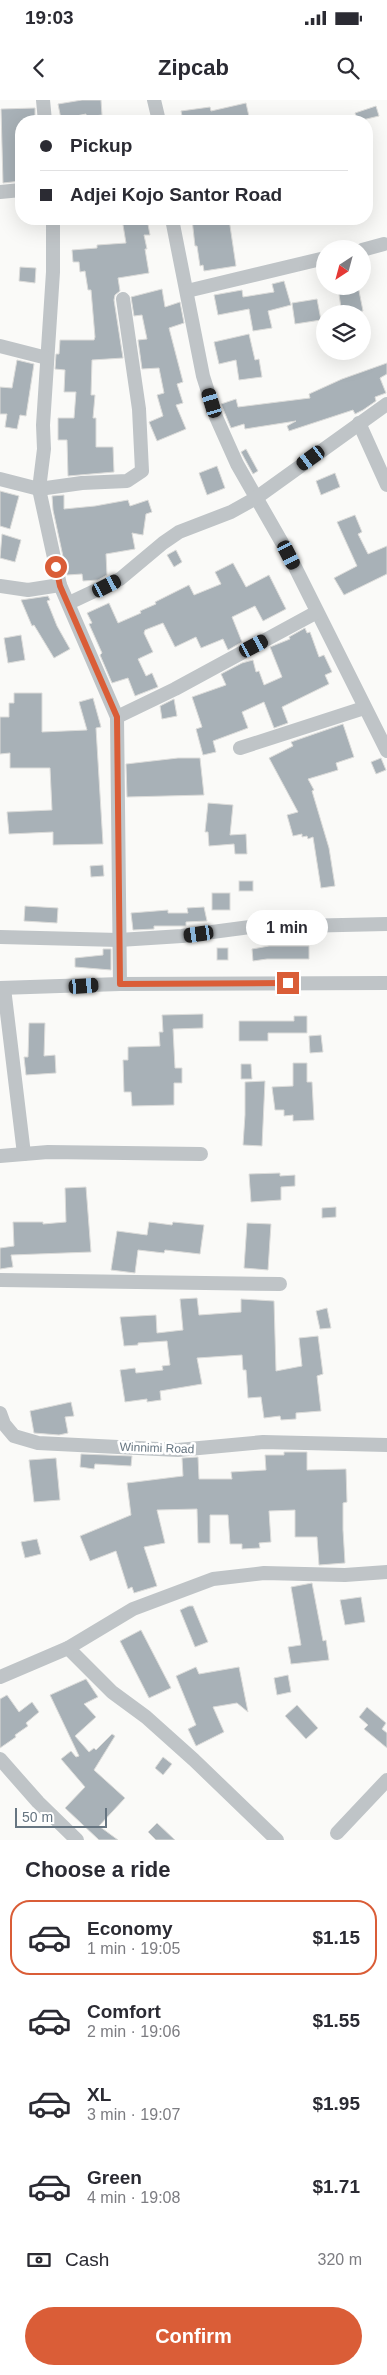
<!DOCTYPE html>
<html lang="en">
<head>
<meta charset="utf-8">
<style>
  body { margin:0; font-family:Arial,sans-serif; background:#f2f2f3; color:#2b2b33; height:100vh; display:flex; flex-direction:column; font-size:19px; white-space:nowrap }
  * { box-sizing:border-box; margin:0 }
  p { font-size:16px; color:#7c7c81 }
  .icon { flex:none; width:28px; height:28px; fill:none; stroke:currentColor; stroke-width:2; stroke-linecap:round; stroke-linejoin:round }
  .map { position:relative; height:1740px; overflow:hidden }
  .sheet { display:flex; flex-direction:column; background:#fff; flex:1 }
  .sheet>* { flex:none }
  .top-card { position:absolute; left:15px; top:15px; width:358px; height:110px; border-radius:20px; box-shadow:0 5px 20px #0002; display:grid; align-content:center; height:110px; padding:0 25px; background:#fff }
  .needle { width:32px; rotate:216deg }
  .buttons { position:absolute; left:316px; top:140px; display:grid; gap:10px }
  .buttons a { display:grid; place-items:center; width:55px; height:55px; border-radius:50%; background:#fff; box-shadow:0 5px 20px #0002; font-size:25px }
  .scale { position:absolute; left:15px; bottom:12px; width:92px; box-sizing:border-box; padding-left:5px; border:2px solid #667581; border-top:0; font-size:14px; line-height:18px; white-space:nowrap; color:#667581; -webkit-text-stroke:4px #fff; paint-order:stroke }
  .end { position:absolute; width:22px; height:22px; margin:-11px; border:6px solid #da5d37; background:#fff; box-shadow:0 0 0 2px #fff }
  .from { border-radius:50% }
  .bubble { position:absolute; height:35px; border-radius:18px; background:#fff; box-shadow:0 5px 20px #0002; font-size:16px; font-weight:800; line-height:35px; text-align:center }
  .car { position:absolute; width:15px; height:30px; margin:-15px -8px; border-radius:6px; box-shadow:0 0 4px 1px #0007; background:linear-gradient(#222 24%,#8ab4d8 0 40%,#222 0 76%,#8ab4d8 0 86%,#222 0) }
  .top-card b { display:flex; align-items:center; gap:18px; height:48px; font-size:19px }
  .top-card b+b { border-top:1px solid #e1e1e2 }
  .top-card i { width:12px; height:12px; background:#2b2b33 }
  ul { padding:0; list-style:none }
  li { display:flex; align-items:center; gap:15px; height:75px; margin:0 10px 8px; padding:0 15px; border:2px solid transparent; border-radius:20px }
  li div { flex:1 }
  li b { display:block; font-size:19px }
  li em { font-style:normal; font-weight:800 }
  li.selected { border-color:#da5d37 }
  li>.icon { width:45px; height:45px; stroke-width:1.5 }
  h2 { padding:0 25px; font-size:22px; line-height:60px }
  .pay { display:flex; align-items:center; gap:12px; height:55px; padding:0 25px; font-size:19px }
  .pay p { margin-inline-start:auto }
  .action { display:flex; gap:10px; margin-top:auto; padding:10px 25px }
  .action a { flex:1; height:58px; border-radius:30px; background:#da5d37; color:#fff; font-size:20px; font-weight:800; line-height:58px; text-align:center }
  .status { display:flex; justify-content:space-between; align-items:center; height:35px; padding:0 25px; background:#fff; direction:ltr }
  .status svg { height:14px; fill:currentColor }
  header { display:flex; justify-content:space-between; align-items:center; height:65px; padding:0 25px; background:#fff; font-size:22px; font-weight:800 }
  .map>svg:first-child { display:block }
  .building { fill:#a8b1b7; stroke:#dcdcda }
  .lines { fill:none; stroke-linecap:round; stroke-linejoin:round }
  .minor { stroke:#bfc4c7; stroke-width:14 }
  .route { stroke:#da5d37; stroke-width:6 }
  .labels { text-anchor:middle; stroke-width:5; stroke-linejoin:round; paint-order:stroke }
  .street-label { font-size:12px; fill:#667581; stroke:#fff }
</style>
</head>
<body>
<div class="status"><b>19:03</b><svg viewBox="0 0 49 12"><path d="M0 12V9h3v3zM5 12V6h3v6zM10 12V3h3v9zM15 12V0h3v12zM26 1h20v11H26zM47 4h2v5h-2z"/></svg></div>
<header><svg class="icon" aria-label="back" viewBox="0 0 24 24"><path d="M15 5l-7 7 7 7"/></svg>Zipcab<svg class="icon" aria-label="search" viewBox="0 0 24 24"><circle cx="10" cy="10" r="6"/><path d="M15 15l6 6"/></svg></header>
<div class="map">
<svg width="387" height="1740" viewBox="0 0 387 1740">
  <rect width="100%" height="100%" fill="#fafaf8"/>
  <g class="building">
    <path d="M82 0H101L102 15 86 17V14L61 19 58 4Z"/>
    <path d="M246 3 250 21H183L181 11 210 7 211 11Z"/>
    <path d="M376 6 379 16 358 21 355 13Z"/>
    <path d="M35 8V21H21V81L3 83 1 9Z"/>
    <path d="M122 119H147L150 135H144L147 149H145L149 173 118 178 120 191 115 195 114 200 123 258 92 260 91 295H95L93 318H96V347H113L114 372 68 376 67 340H58V318H74L76 292H64L65 270 55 269 56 254H59L60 240H94L95 237 91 190H88L85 171 80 172 79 162H73L72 150 97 148V145L126 143Z"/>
    <path d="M192 119H229L236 166 204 171 203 165 200 166 197 146H195Z"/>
    <path d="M20 167 36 168 35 183 19 181Z"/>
    <path d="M284 181 291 205 268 211 272 228 253 231 249 209 218 215 214 195 242 190 243 197 274 192 272 184Z"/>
    <path d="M348 186H358L363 211 342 214 338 188Z"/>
    <path d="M162 189 165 207 180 202 184 223 169 228 183 282 177 284 183 303 176 305 186 329 157 341 149 322 163 316 157 295 164 293 159 268 142 269 138 240 147 239 142 215 134 216 131 197Z"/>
    <path d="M317 199 321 220 295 224 292 203Z"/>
    <path d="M249 234 255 260 259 259 262 277 239 280 236 260 219 264 214 242Z"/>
    <path d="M17 260 34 264 26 316 20 315 17 329 5 327 7 314H0V287L12 288Z"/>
    <path d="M387 263V274L380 278 386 293 375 297 376 301 363 310 355 314 353 310 289 331 287 326 296 321 245 329 244 324 231 328 221 304 236 299 238 307 310 298 309 294 342 279Z"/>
    <path d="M246 349 258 371 253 374 241 352Z"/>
    <path d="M217 366 225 388 207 395 199 373Z"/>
    <path d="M335 373 340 387 321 395 316 381Z"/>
    <path d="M0 391 19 396 10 429 0 426Z"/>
    <path d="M64 395V409L95 406 128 400 130 406 148 400 152 412 146 414 143 435 132 433 135 449 106 454 107 475 98 480 83 481 82 474 67 475 53 410 52 396Z"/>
    <path d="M355 415 362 432 358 434 368 454 387 446V474L344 495 334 478 357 466 337 422Z"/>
    <path d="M2 434 21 440 15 462 0 458Z"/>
    <path d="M176 450 182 462 174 467 167 455Z"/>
    <path d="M233 463 246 487 269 475 286 509 263 521 255 506 232 517 242 542 228 550 223 539 201 548 196 537 175 547 163 523 145 530 144 533 153 552 138 559 146 576 152 573 158 587 135 596 128 578 112 583 100 555 102 553 89 524 92 523 87 513 109 503 118 523 141 513 140 511 156 504 155 502 189 485 194 495 221 484 215 472Z"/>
    <path d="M48 496 50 500 47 501 57 526 70 549 54 558 34 525 32 526 21 500Z"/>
    <path d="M305 528 307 533 310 532 319 557 324 555 332 572 325 575 329 584 282 607 288 623 274 628 264 602 242 612 248 628 213 641 216 652 203 655 196 629 202 627 192 597 226 585 221 574 242 563 253 560 256 572 259 571 264 585 282 577 270 547 290 539 289 537Z"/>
    <path d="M21 535 25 560 8 563 4 538Z"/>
    <path d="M14 593H42V632L87 630 79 602 93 598 101 627 96 628 103 744 53 745V732L9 734 7 712 52 710 50 668H10V653L0 654V617H9V603H14Z"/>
    <path d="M174 599 177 616 162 619 160 606Z"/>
    <path d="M343 624 354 657 336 663 338 670 308 679 314 690 312 691 329 748 335 786 321 788 313 737 308 739 307 736 302 737V734L293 736 287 715 298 712 269 658 293 646 291 642Z"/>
    <path d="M178 658H200L204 695 127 697 126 664Z"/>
    <path d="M381 658 386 670 376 674 371 662Z"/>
    <path d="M208 703 233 705 230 735 246 734 247 754H235L234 744 209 746 208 732H205Z"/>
    <path d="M103 765 104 776 91 777 90 766Z"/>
    <rect x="239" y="781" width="14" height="10"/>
    <rect x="212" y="793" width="18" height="17"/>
    <path d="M25 806 58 808 57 823 24 821Z"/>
    <path d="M204 807 207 821 186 822V826H154V829L133 830 131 813 168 810V813H188L187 808Z"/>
    <path d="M269 846H309V859H267L253 861 252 849Z"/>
    <rect x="217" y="848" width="11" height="12"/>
    <path d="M103 849H111V870L75 867V858L103 855Z"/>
    <path d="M203 914V928L173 929 175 968H182V983H174V1005L132 1006 131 992H124L123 960H128V947L160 946 159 932H163L162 915Z"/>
    <path d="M294 916H307V933H268V941H239V921H294Z"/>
    <path d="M29 923H45L44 956 55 955 56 973 26 975 24 957H28Z"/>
    <path d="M321 935 323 952 310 953 309 936Z"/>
    <path d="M293 963H307V982H312L314 1020 293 1021V1015L284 1016V1010H275L272 987 293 986Z"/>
    <path d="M241 964H251L252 979H241Z"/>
    <path d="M265 981 262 1046 243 1045 245 1015V982Z"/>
    <path d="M280 1073V1076L295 1075V1086L281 1087V1100L251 1102 249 1074Z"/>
    <path d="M86 1087 91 1152 11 1155 13 1167 0 1169V1148L14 1146 13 1122H43V1124L66 1122 65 1088Z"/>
    <path d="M336 1107V1117L322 1118V1108Z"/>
    <path d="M149 1122 172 1125 173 1122 204 1125 200 1154 165 1150 164 1153 138 1150 135 1173 111 1170 117 1131 147 1135Z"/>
    <path d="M247 1123 271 1124 268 1170 244 1168Z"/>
    <path d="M197 1198 199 1215 241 1212V1199L274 1201 276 1271 302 1266 299 1238 318 1236 323 1274 317 1276 321 1311 296 1313V1319L281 1320 280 1316 264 1318 261 1297 248 1298 246 1270H243L242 1255 197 1258 202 1284 160 1291 161 1300 147 1302V1299L125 1302 120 1270 135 1268 136 1273 163 1270 162 1266 170 1265 167 1241 138 1243V1245L124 1246 120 1217 156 1215 157 1233 183 1230 180 1199Z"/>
    <path d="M327 1208 331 1228 320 1229 316 1211Z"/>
    <path d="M71 1302 74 1316 65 1317 68 1333 59 1335 34 1333 30 1311Z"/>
    <path d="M284 1352H307V1370L346 1369 347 1402 343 1403V1430L345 1463 319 1465 317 1437H295V1410L269 1411 271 1442 259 1443 260 1448 242 1449V1444H230L228 1415H210V1443H198L197 1409 157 1410 165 1443 144 1447 157 1486 134 1493 132 1487 128 1489 116 1451 90 1461 80 1436 131 1415 127 1383 183 1376 182 1358 198 1357 199 1379H232L231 1372 266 1370 265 1355H284Z"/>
    <path d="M81 1354 132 1356 131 1366 95 1364 94 1369 80 1367Z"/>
    <path d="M56 1358 60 1400 34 1402 29 1360Z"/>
    <path d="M37 1439 41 1454 25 1458 21 1442Z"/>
    <path d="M312 1483 323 1541 326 1540 329 1560 291 1564 288 1547 301 1545 291 1487Z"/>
    <path d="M361 1497 365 1522 345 1525 340 1500Z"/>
    <path d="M189 1506H193L208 1542 195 1547 180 1510Z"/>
    <path d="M141 1530 171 1588 149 1598 120 1541Z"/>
    <path d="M196 1567 199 1574 239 1567 248 1612 237 1603 213 1607 224 1632 196 1646 188 1629 196 1625 176 1576Z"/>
    <path d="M288 1575 291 1592 277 1595 274 1578Z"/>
    <path d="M86 1579 98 1597 84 1604 96 1617 75 1636 89 1652 94 1648 96 1650 112 1634 115 1636 94 1670 125 1698 99 1726 118 1740H99L65 1708 85 1687 61 1659 71 1651 76 1657 79 1656 50 1595Z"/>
    <path d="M7 1595 19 1612 32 1602 39 1612 26 1623 28 1626 15 1635 16 1637 0 1648V1599Z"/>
    <path d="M297 1605 318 1628 306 1639 285 1616Z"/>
    <path d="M367 1607 386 1623 382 1629 387 1633V1648L364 1629 368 1625 359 1617Z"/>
    <path d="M163 1657 172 1664 163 1675 155 1668Z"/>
    <path d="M157 1723 175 1740H156L148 1732Z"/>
  </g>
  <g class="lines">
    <g class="minor">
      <path d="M43 0 45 21"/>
      <path d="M154 0 159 21"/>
      <path d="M0 92 21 90"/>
      <path d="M53 119V172L43 325 44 349 39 389 60 485 117 617 120 884"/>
      <path d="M172 119 203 276 216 317 237 364 289 455 387 651"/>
      <path d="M362 150 384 144"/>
      <path d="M187 191 325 158"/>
      <path d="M0 246 47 258"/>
      <path d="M359 323 387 385"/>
      <path d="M0 379 39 389 82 383 127 381 142 371 139 309 123 199"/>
      <path d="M0 486 28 490 60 485"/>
      <path d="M69 503 120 479 163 443 179 432 231 412 256 398 387 304"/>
      <path d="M117 617 175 589 317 512"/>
      <path d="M240 648 364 608"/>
      <path d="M0 837 119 840 182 836 250 827 387 824"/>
      <path d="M0 888 120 884 387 883"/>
      <path d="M4 888 24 1054"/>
      <path d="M0 1056 48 1052 201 1054"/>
      <path d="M0 1180 280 1184"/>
      <path d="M0 1313 4 1324 14 1336 38 1343 178 1350 263 1342 387 1345"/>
      <path d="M68 1548 112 1592 146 1617 194 1660 277 1740"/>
      <path d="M0 1577 68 1548 133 1509 213 1479 264 1473 345 1475 387 1472"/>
      <path d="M0 1659 38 1702 77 1740"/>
      <path d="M337 1733 387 1680"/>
    </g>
  </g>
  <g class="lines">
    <path class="route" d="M56 467 60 486 117 617 120 884 288 883"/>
  </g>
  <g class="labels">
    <g class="street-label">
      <text transform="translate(157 1348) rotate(2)" y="4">Winnimi Road</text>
    </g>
  </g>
</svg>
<div class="buttons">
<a><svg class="needle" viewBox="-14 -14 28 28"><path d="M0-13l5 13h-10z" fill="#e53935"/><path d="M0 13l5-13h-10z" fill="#7c7c81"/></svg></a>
<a><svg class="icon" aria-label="layers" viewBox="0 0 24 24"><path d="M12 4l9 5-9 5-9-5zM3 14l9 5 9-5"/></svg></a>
</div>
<div class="scale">50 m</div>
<i class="end from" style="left:56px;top:467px"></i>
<i class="end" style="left:288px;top:883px"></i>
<div class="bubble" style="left:246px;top:810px;width:82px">1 min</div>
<i class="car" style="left:212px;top:303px;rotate:343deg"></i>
<i class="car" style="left:311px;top:358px;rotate:234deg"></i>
<i class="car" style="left:289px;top:455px;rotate:153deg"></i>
<i class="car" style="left:107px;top:486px;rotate:63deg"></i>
<i class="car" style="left:254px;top:546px;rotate:62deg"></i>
<i class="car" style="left:199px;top:834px;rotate:262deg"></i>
<i class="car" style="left:84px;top:886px;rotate:86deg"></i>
<div class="top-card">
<b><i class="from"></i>Pickup</b>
<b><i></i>Adjei Kojo Santor Road</b>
</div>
</div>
<section class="sheet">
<h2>Choose a ride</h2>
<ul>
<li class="selected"><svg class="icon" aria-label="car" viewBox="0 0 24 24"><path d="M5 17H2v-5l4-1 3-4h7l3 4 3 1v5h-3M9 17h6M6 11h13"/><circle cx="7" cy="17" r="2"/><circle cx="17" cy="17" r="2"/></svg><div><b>Economy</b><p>1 min · 19:05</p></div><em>$1.15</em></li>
<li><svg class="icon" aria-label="car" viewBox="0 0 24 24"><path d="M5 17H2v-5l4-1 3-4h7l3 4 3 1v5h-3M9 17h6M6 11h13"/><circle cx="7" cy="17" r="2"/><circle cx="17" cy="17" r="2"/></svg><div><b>Comfort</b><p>2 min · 19:06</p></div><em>$1.55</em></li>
<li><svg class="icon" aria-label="car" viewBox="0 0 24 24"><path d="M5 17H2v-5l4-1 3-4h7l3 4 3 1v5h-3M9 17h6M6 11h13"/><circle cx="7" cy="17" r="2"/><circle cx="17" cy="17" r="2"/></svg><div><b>XL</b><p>3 min · 19:07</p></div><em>$1.95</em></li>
<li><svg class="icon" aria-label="car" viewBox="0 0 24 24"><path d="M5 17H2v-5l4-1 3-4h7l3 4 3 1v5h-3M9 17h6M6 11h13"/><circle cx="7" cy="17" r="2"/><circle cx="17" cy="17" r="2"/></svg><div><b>Green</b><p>4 min · 19:08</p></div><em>$1.71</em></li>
</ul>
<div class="pay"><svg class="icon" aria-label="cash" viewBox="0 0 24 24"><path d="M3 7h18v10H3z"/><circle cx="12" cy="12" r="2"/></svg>Cash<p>320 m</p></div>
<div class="action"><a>Confirm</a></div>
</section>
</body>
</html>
